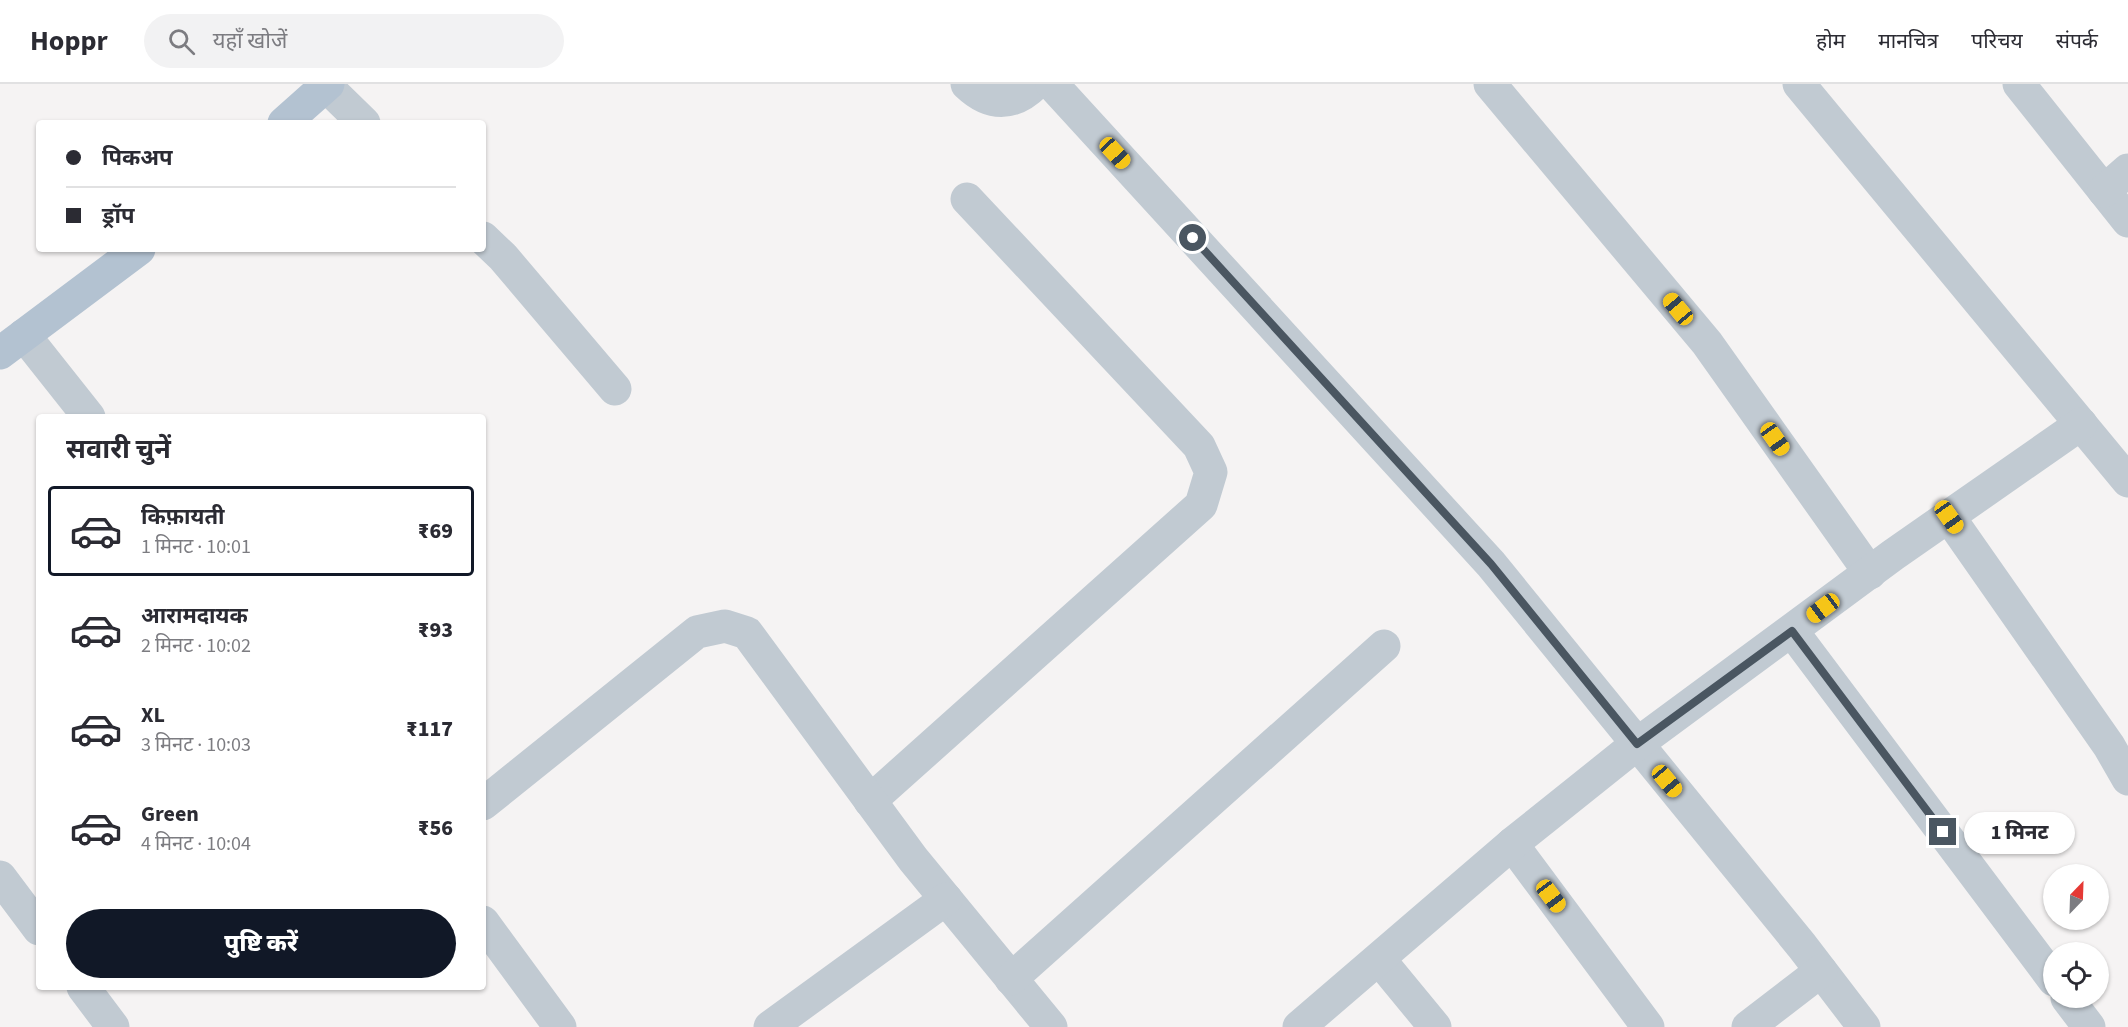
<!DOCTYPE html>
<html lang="hi">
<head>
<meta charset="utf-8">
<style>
  body { margin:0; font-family:"Source Sans 3","Noto Sans Devanagari",sans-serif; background:#f2f2f3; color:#2b2b33; height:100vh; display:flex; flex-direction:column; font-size:22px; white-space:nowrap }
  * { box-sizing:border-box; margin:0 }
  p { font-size:20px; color:#7c7c81 }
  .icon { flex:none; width:33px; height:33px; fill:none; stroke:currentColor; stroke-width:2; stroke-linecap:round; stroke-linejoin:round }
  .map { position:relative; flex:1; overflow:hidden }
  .drawer { position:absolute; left:36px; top:330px; width:450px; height:576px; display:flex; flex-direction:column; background:#fff; border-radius:6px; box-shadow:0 2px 4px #0004 }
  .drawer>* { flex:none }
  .guide { position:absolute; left:36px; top:36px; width:450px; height:132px; border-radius:6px; box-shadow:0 2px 4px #0004; display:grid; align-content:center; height:132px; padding:0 30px; background:#fff }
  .needle { width:39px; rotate:23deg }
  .fabs { position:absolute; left:2043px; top:780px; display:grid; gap:12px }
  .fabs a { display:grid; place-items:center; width:66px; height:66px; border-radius:50%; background:#fff; box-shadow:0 2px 4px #0004; font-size:30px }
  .end { position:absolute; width:27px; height:27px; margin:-14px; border:8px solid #4a5661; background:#fff; box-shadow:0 0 0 3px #fff }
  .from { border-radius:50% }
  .bubble { position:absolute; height:42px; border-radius:21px; background:#fff; box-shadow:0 2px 4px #0004; font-size:20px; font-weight:800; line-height:42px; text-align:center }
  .car { position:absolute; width:18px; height:36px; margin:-18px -9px; border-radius:8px; box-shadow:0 0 4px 2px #0007; background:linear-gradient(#f5c518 24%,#345 0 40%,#f5c518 0 76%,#345 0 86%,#f5c518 0) }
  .guide b { display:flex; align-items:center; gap:21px; height:57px; font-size:22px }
  .guide b+b { border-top:2px solid #e1e1e2 }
  .guide i { width:15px; height:15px; background:#2b2b33 }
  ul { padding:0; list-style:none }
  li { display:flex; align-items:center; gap:18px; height:90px; margin:0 12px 9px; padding:0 18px; border:3px solid transparent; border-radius:6px }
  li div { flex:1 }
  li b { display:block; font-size:22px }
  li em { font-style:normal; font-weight:800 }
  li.active { border-color:#111827 }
  li>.icon { width:54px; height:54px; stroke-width:1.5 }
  h2 { padding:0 30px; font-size:27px; line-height:72px }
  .button { display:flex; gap:12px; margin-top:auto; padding:12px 30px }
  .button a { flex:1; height:69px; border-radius:36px; background:#111827; color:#fff; font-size:24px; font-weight:800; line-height:69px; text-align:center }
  header { display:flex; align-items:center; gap:36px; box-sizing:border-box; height:84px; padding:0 30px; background:#fff; border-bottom:2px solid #e1e1e2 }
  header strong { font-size:28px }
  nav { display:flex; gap:33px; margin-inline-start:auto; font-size:21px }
  .search { width:420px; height:54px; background:#f2f2f3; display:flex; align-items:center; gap:15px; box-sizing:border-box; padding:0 21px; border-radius:33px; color:#7c7c81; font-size:22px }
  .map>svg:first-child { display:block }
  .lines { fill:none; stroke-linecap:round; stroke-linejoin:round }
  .street { stroke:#c1cad2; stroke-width:33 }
  .primary { stroke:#b3c2d1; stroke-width:33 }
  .route { stroke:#4a5661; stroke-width:8 }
</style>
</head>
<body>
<header>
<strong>Hoppr</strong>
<div class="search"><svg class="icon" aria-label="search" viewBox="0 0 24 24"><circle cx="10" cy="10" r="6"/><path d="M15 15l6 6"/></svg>यहाँ खोजें</div>
<nav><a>होम</a><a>मानचित्र</a><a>परिचय</a><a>संपर्क</a></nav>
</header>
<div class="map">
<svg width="2128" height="943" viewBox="0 0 2128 943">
  <rect width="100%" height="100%" fill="#f5f3f3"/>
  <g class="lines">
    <g class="street">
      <path d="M967 0C990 22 1013 22 1035 0"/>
      <path d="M1052 0 1491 480 1802 862 1864 943"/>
      <path d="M1490 0 1707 259 1870 489"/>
      <path d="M1799 0 2128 397"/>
      <path d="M2019 0 2128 137"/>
      <path d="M326 2 364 39"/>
      <path d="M2104 107 2128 86"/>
      <path d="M483 154 503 173 615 305"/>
      <path d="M24 251 89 333"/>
      <path d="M1949 433 2109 662 2128 695"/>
      <path d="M1792 547 2054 896"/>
      <path d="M870 717 1201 421 1211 388 1199 362 967 115"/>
      <path d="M483 720 697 548 725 542 747 549 913 775 1051 943"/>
      <path d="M1512 760 1648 943"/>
      <path d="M0 793 39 845"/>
      <path d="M483 838 560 943"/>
      <path d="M1379 875 1435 943"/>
      <path d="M1011 895 1384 562"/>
      <path d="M83 903 113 943"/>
      <path d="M2067 914 2089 943"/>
      <path d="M770 943 946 815"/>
      <path d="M1299 943 1512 760 1637 660 1893 471 2081 340"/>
      <path d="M1748 943 1821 887"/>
    </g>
    <g class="primary">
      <path d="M284 39 328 0"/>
      <path d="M0 269 139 165"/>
    </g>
  </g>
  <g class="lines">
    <path class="route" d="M1193 154 1491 480 1637 660 1792 547 1943 748"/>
  </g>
</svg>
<div class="fabs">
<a><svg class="needle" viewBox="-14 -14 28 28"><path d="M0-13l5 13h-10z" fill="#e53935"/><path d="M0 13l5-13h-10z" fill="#7c7c81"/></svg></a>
<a><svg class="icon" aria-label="locate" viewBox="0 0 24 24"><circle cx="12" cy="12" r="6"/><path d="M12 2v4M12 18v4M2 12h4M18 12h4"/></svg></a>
</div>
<i class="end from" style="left:1193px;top:154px"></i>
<i class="end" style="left:1943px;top:748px"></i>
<div class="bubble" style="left:1964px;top:728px;width:111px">1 मिनट</div>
<i class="car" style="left:1115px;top:69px;rotate:137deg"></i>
<i class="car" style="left:1678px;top:225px;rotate:320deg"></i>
<i class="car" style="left:1775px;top:355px;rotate:145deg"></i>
<i class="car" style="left:1949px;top:433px;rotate:145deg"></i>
<i class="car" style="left:1823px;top:524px;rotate:233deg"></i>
<i class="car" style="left:1667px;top:697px;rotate:140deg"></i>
<i class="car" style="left:1551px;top:812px;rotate:143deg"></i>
<div class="guide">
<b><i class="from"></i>पिकअप</b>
<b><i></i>ड्रॉप</b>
</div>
<section class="drawer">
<h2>सवारी चुनें</h2>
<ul>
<li class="active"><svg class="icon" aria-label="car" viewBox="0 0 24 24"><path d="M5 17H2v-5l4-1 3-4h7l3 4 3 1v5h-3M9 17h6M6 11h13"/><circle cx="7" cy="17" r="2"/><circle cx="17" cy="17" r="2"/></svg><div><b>किफ़ायती</b><p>1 मिनट · 10:01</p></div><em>₹69</em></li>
<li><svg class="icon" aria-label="car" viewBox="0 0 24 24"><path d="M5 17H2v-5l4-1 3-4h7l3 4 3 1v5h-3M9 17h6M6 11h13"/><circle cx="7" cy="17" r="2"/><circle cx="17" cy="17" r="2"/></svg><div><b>आरामदायक</b><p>2 मिनट · 10:02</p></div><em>₹93</em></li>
<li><svg class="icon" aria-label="car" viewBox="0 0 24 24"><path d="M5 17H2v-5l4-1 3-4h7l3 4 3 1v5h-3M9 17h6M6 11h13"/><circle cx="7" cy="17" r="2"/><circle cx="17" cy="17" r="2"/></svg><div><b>XL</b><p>3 मिनट · 10:03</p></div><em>₹117</em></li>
<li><svg class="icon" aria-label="car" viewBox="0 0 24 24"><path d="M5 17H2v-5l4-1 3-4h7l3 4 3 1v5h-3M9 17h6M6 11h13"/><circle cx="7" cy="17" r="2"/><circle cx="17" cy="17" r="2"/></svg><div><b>Green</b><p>4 मिनट · 10:04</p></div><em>₹56</em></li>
</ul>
<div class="button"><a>पुष्टि करें</a></div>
</section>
</div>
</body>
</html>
